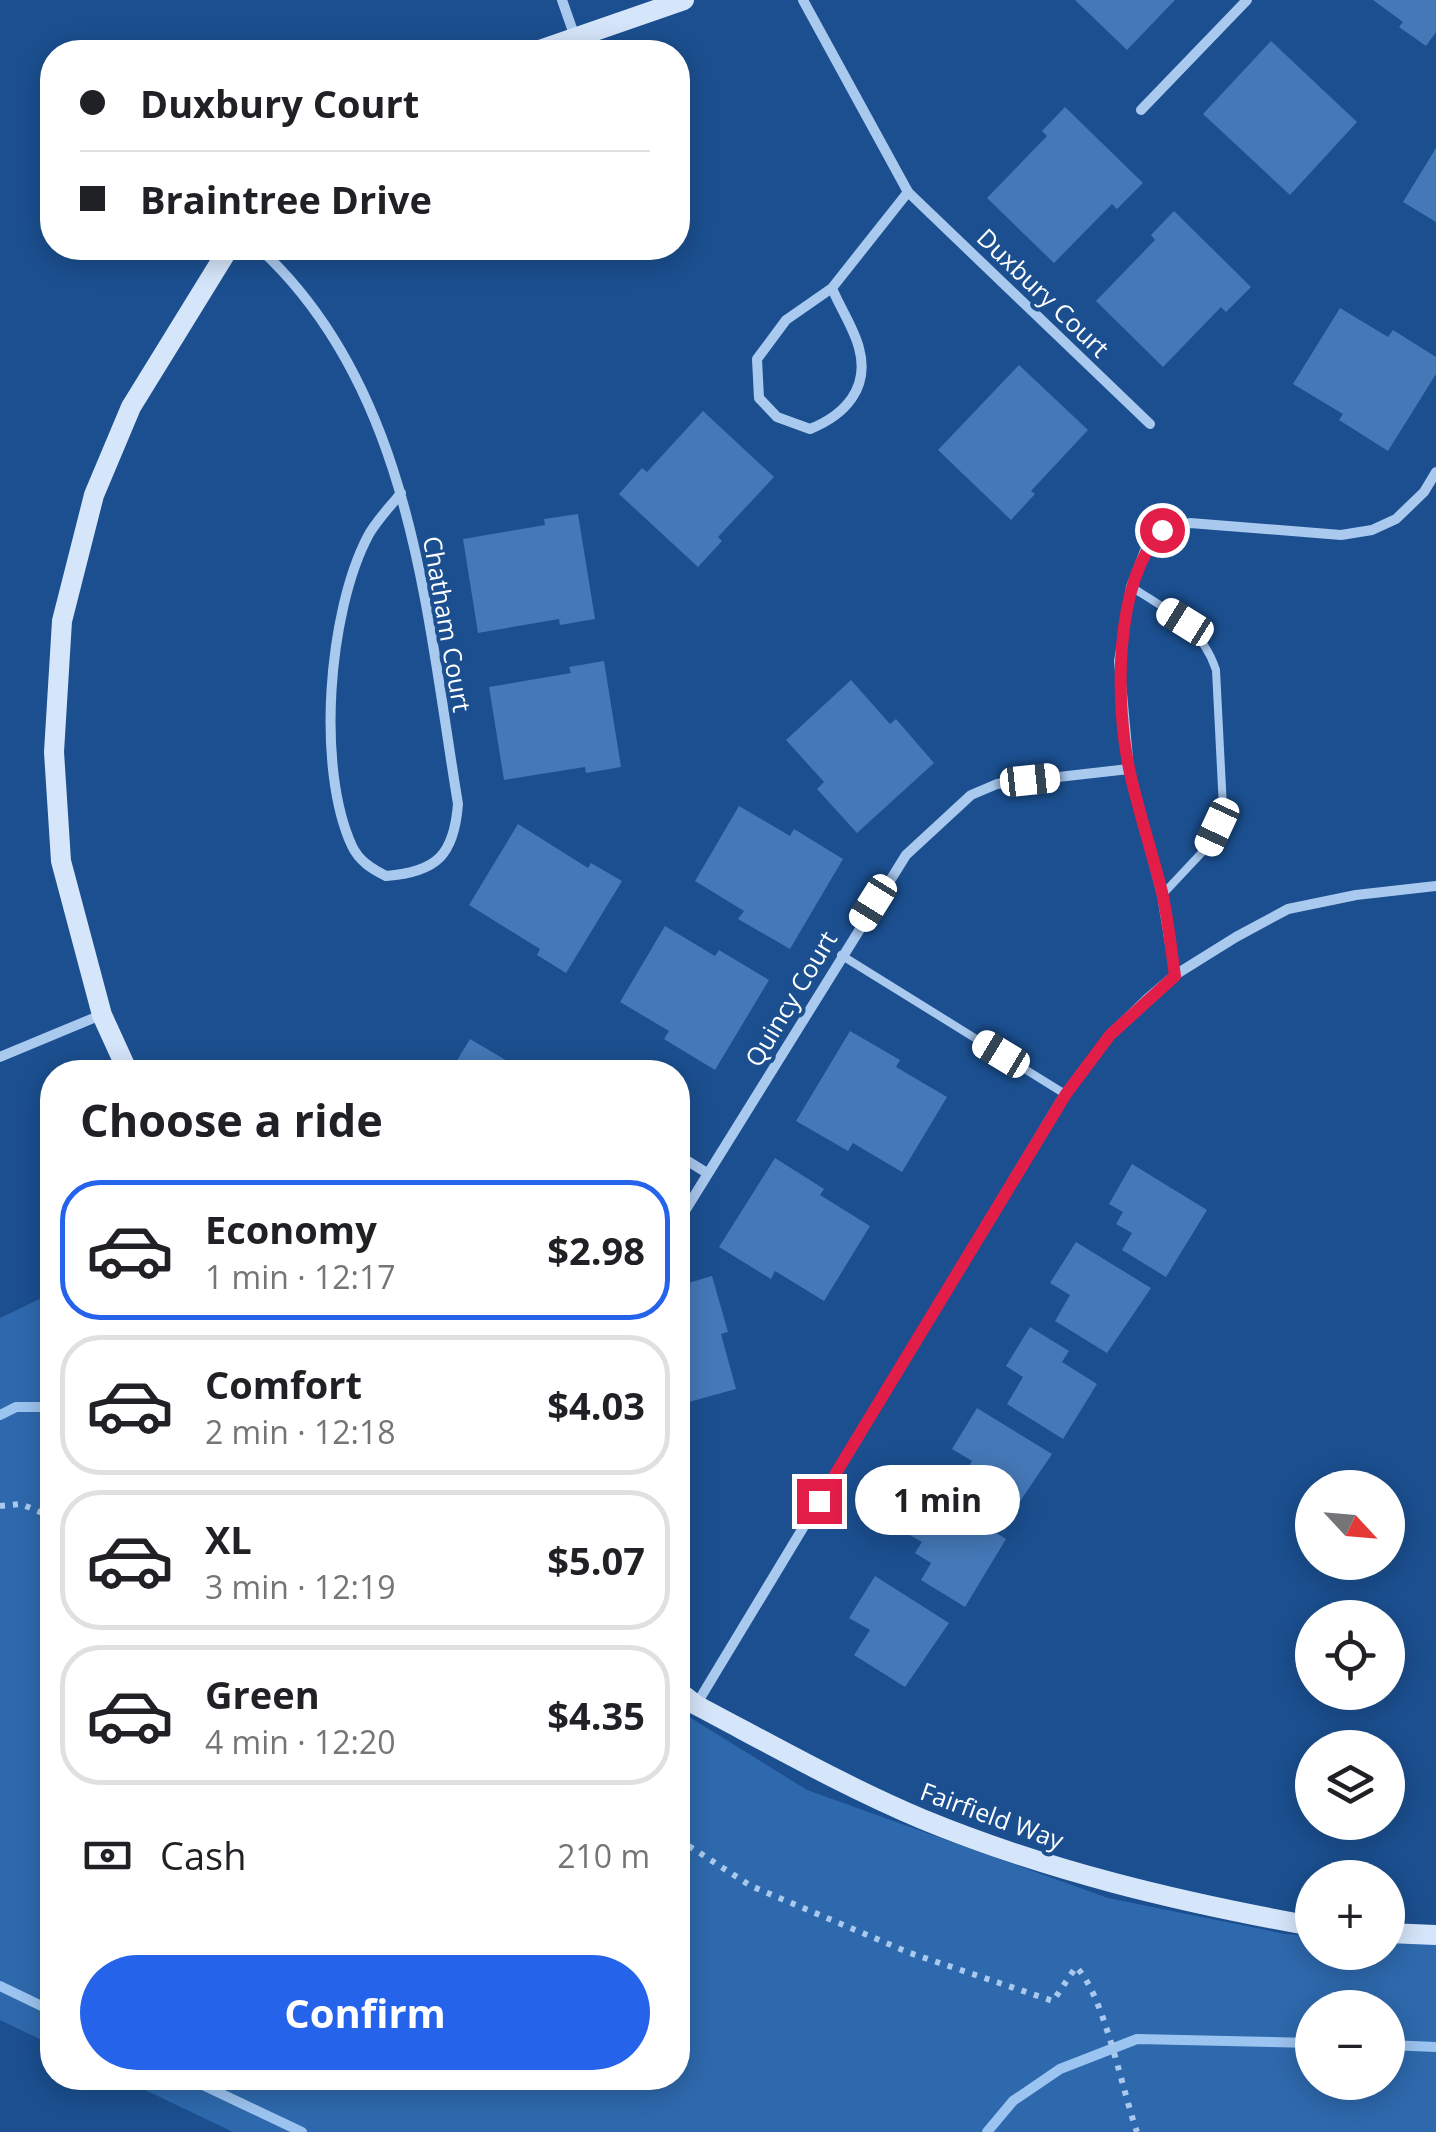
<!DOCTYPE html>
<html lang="en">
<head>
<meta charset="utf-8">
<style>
  body { margin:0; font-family:"Open Sans",sans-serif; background:#f6f6f6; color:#202124; height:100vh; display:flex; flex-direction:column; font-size:38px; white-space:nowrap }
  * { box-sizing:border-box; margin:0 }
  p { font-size:32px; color:#757577 }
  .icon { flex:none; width:55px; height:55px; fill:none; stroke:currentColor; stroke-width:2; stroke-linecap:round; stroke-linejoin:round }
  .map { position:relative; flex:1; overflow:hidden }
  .details { position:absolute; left:40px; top:1060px; width:650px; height:1030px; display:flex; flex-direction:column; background:#fff; border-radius:40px; box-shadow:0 5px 25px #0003 }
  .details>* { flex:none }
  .hud { position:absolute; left:40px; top:40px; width:650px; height:220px; border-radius:40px; box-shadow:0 5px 25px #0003; display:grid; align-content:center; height:220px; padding:0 40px; background:#fff }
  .needle { width:65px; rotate:116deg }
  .controls { position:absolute; left:1295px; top:1470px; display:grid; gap:20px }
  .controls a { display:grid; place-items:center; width:110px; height:110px; border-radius:50%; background:#fff; box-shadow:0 5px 25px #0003; font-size:50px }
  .end { position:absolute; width:45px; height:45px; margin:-22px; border:12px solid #e11d48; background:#fff; box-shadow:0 0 0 5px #fff }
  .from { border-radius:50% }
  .bubble { position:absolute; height:70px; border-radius:35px; background:#fff; box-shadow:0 5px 25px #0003; font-size:32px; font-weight:700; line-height:70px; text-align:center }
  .car { position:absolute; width:30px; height:60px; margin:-30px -15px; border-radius:12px; box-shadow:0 0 8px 2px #0007; background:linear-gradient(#fff 24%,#345 0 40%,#fff 0 76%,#345 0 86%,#fff 0) }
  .hud b { display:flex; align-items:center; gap:35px; height:95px; font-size:38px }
  .hud b+b { border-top:2px solid #e0e0e0 }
  .hud i { width:25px; height:25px; background:#202124 }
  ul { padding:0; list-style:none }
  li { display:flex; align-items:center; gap:30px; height:140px; margin:0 20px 15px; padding:0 20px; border:5px solid #e0e0e0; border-radius:40px }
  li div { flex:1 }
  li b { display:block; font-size:38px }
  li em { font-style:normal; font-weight:700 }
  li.active { border-color:#2563eb }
  li>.icon { width:90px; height:90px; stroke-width:1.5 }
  h2 { padding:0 40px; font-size:45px; line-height:120px }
  .pay { display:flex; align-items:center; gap:25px; height:110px; padding:0 40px; font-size:38px }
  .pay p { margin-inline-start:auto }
  .action { display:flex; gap:20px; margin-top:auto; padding:20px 40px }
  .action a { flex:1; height:115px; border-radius:60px; background:#2563eb; color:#fff; font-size:40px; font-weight:700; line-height:115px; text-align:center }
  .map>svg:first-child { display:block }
  .green { fill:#2e69ad; fill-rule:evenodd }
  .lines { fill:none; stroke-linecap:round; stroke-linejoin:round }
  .stream { stroke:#9cc4f0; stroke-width:10 }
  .building { fill:#4478b7 }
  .path { stroke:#a9c9ee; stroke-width:6; stroke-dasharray:5 8; stroke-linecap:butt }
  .lane { stroke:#a9c9ee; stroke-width:8 }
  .street { stroke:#a9c9ee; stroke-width:10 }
  .secondary { stroke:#d6e6fa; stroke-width:20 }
  .route { stroke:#e11d48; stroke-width:12 }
  .labels { text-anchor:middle; stroke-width:8; stroke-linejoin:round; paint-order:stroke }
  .street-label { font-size:25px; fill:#fff; stroke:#1b4f8f }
</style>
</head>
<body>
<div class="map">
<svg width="1436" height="2132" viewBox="0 0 1436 2132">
  <rect width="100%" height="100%" fill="#1b4f8f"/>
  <g class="green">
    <path d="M52 1293V2045L0 2020V1318Z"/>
    <path d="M678 1710 807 1790 1108 1898 1285 1934 1312 1936V1952H1388V1941L1436 1944V2132H233L120 2078H678ZM1312 2008H1388V2082H1312Z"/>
  </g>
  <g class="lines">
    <g class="stream">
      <path d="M0 1415 16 1407H52"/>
      <path d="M0 1986 52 2011"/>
      <path d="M1388 2045 1436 2047"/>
      <path d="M188 2078 302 2132"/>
      <path d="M987 2132 1013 2101 1060 2069 1137 2039 1312 2043"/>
    </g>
  </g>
  <g class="building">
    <path d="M1075 0H1175L1127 50Z"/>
    <path d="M1373 0H1436V32L1426 46 1399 27 1403 22Z"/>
    <path d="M1271 41 1357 122 1290 195 1203 114Z"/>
    <path d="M1065 107 1143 183 1117 209 1112 204 1054 263 987 198 1047 136 1042 131Z"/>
    <path d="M1436 148V222L1403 202Z"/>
    <path d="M1174 211 1251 287 1226 312 1221 307 1163 367 1096 301 1155 240 1151 235Z"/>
    <path d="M1340 308 1388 337 1393 330 1436 357V374L1388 451 1339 420 1343 414 1293 384Z"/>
    <path d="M1019 365 1088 430 1031 491 1035 494 1011 520 938 450Z"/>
    <path d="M703 411 774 477 718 537 722 541 698 567 619 494 642 468 647 472Z"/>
    <path d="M578 514 595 619 560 625 559 619 478 633 463 539 545 525 544 519Z"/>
    <path d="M604 661 621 767 586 773 585 767 504 780 489 687 571 673 569 667Z"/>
    <path d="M851 680 890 724 896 719 934 763 857 833 817 789 824 782 786 740Z"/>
    <path d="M739 806 790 836 794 829 843 859 790 949 738 919 744 911 695 881Z"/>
    <path d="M518 824 588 868 591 863 622 881 566 973 537 955 540 949 469 905Z"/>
    <path d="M665 926 715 956 719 950 769 980 715 1070 664 1039 669 1031 620 1002Z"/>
    <path d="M850 1031 900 1060 896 1067 947 1097 902 1172 853 1143 848 1151 796 1121Z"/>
    <path d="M470 1039 521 1069 525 1062 542 1072H450Z"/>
    <path d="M775 1158 824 1189 820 1195 870 1226 824 1301 775 1271 771 1279 719 1247Z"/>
    <path d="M1132 1164 1207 1210 1166 1277 1122 1250 1132 1233 1116 1224 1123 1212 1109 1204Z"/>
    <path d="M1076 1242 1151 1288 1107 1353 1055 1321 1070 1295 1050 1283Z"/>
    <path d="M712 1276 728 1332 721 1334 736 1389 678 1405V1286Z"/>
    <path d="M1030 1327 1069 1351 1062 1362 1097 1384 1063 1439 1007 1404 1023 1377 1006 1366Z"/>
    <path d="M977 1408 1052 1454 1008 1519 956 1487 972 1461 952 1449Z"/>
    <path d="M932 1494 1006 1539 965 1607 921 1580 931 1563 915 1553 922 1542 908 1534Z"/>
    <path d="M875 1576 949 1623 905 1687 854 1655 870 1630 849 1618Z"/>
  </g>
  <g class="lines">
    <g class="path">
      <path d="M0 1506 21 1504 52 1517"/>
      <path d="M678 1839 751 1886 910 1953 1053 2001 1076 1967C1104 1994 1122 2090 1137 2132"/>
    </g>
    <g class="lane">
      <path d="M1131 587C1168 610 1202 627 1216 670L1223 808 1208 846 1162 895"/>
      <path d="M841 955 1065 1094"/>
    </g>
    <g class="street">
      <path d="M562 0 575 37"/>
      <path d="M803 0 908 192 1150 424"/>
      <path d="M1141 110 1247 0"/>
      <path d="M259 248C412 388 426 611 458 804 454 855 437 872 386 876 372 869 359 861 352 846 316 768 328 612 368 536 376 521 390 507 401 493"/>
      <path d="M832 288C840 308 854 328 859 348 870 388 845 415 810 429L777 417 759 398 757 359 786 320 832 288 908 192"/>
      <path d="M1175 975 1162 895 1129 769 1119 661 1131 587 1146 548 1162 530 1190 523 1341 535 1372 530 1396 519 1424 492 1436 472"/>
      <path d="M0 1057 101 1015"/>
      <path d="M678 1155 707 1173"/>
      <path d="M678 1222 906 855 971 795 997 784 1129 769"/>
      <path d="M696 1705 1065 1094 1110 1035 1148 998 1175 975 1236 937 1288 909 1356 895 1436 886"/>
    </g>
    <g class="secondary">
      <path d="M534 52 684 0"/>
      <path d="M128 1072 102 1015 61 861 54 752 62 621 94 495 131 407 229 248"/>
      <path d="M678 1691 696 1705C770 1744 844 1786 922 1819 1048 1871 1179 1902 1312 1926"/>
      <path d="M1388 1933 1436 1935"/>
    </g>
  </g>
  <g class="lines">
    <path class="route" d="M819 1501 1066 1094 1110 1035 1175 976C1171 948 1168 919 1162 892 1152 852 1139 813 1130 773 1115 705 1113 584 1162 530"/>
  </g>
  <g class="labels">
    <g class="street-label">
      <text transform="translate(1043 293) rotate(44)" y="9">Duxbury Court</text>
      <text transform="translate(447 624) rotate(80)" y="9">Chatham Court</text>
      <text transform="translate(791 999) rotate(-59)" y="9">Quincy Court</text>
      <text transform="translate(992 1816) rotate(20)" y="9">Fairfield Way</text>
    </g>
  </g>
</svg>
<div class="controls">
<a><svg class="needle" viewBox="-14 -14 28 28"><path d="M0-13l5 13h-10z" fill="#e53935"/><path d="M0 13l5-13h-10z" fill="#757577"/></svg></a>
<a><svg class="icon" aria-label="locate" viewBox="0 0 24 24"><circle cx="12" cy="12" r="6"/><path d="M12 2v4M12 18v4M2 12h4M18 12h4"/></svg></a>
<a><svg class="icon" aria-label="layers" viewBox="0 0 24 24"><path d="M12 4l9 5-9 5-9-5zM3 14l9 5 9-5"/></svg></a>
<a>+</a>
<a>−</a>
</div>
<i class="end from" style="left:1162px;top:530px"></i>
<i class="end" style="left:819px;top:1501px"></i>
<div class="bubble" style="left:855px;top:1465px;width:165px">1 min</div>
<i class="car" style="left:1185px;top:622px;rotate:302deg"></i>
<i class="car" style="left:1030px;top:780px;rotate:84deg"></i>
<i class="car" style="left:1217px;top:827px;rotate:205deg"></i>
<i class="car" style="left:873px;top:903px;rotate:212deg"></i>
<i class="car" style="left:1001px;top:1054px;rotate:301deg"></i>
<div class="hud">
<b><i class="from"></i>Duxbury Court</b>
<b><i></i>Braintree Drive</b>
</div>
<section class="details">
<h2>Choose a ride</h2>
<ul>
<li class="active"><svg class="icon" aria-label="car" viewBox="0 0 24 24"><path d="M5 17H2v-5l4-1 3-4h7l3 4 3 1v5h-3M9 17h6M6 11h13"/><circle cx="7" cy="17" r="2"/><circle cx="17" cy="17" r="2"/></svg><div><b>Economy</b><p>1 min · 12:17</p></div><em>$2.98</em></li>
<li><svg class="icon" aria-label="car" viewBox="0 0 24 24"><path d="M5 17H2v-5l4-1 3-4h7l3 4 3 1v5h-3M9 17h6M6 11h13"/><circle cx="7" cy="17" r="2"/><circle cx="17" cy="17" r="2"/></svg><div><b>Comfort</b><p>2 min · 12:18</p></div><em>$4.03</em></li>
<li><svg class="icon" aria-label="car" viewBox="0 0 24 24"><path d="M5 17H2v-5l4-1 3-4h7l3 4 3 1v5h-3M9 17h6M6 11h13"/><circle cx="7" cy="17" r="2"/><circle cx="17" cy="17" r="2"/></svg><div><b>XL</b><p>3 min · 12:19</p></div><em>$5.07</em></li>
<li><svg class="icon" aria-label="car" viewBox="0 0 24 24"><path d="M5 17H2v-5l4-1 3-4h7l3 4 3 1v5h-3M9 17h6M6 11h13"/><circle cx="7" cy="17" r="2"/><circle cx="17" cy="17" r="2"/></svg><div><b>Green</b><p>4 min · 12:20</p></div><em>$4.35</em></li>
</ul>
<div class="pay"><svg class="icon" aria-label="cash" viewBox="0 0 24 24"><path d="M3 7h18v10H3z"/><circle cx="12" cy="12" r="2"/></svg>Cash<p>210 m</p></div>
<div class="action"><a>Confirm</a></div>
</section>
</div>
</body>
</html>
